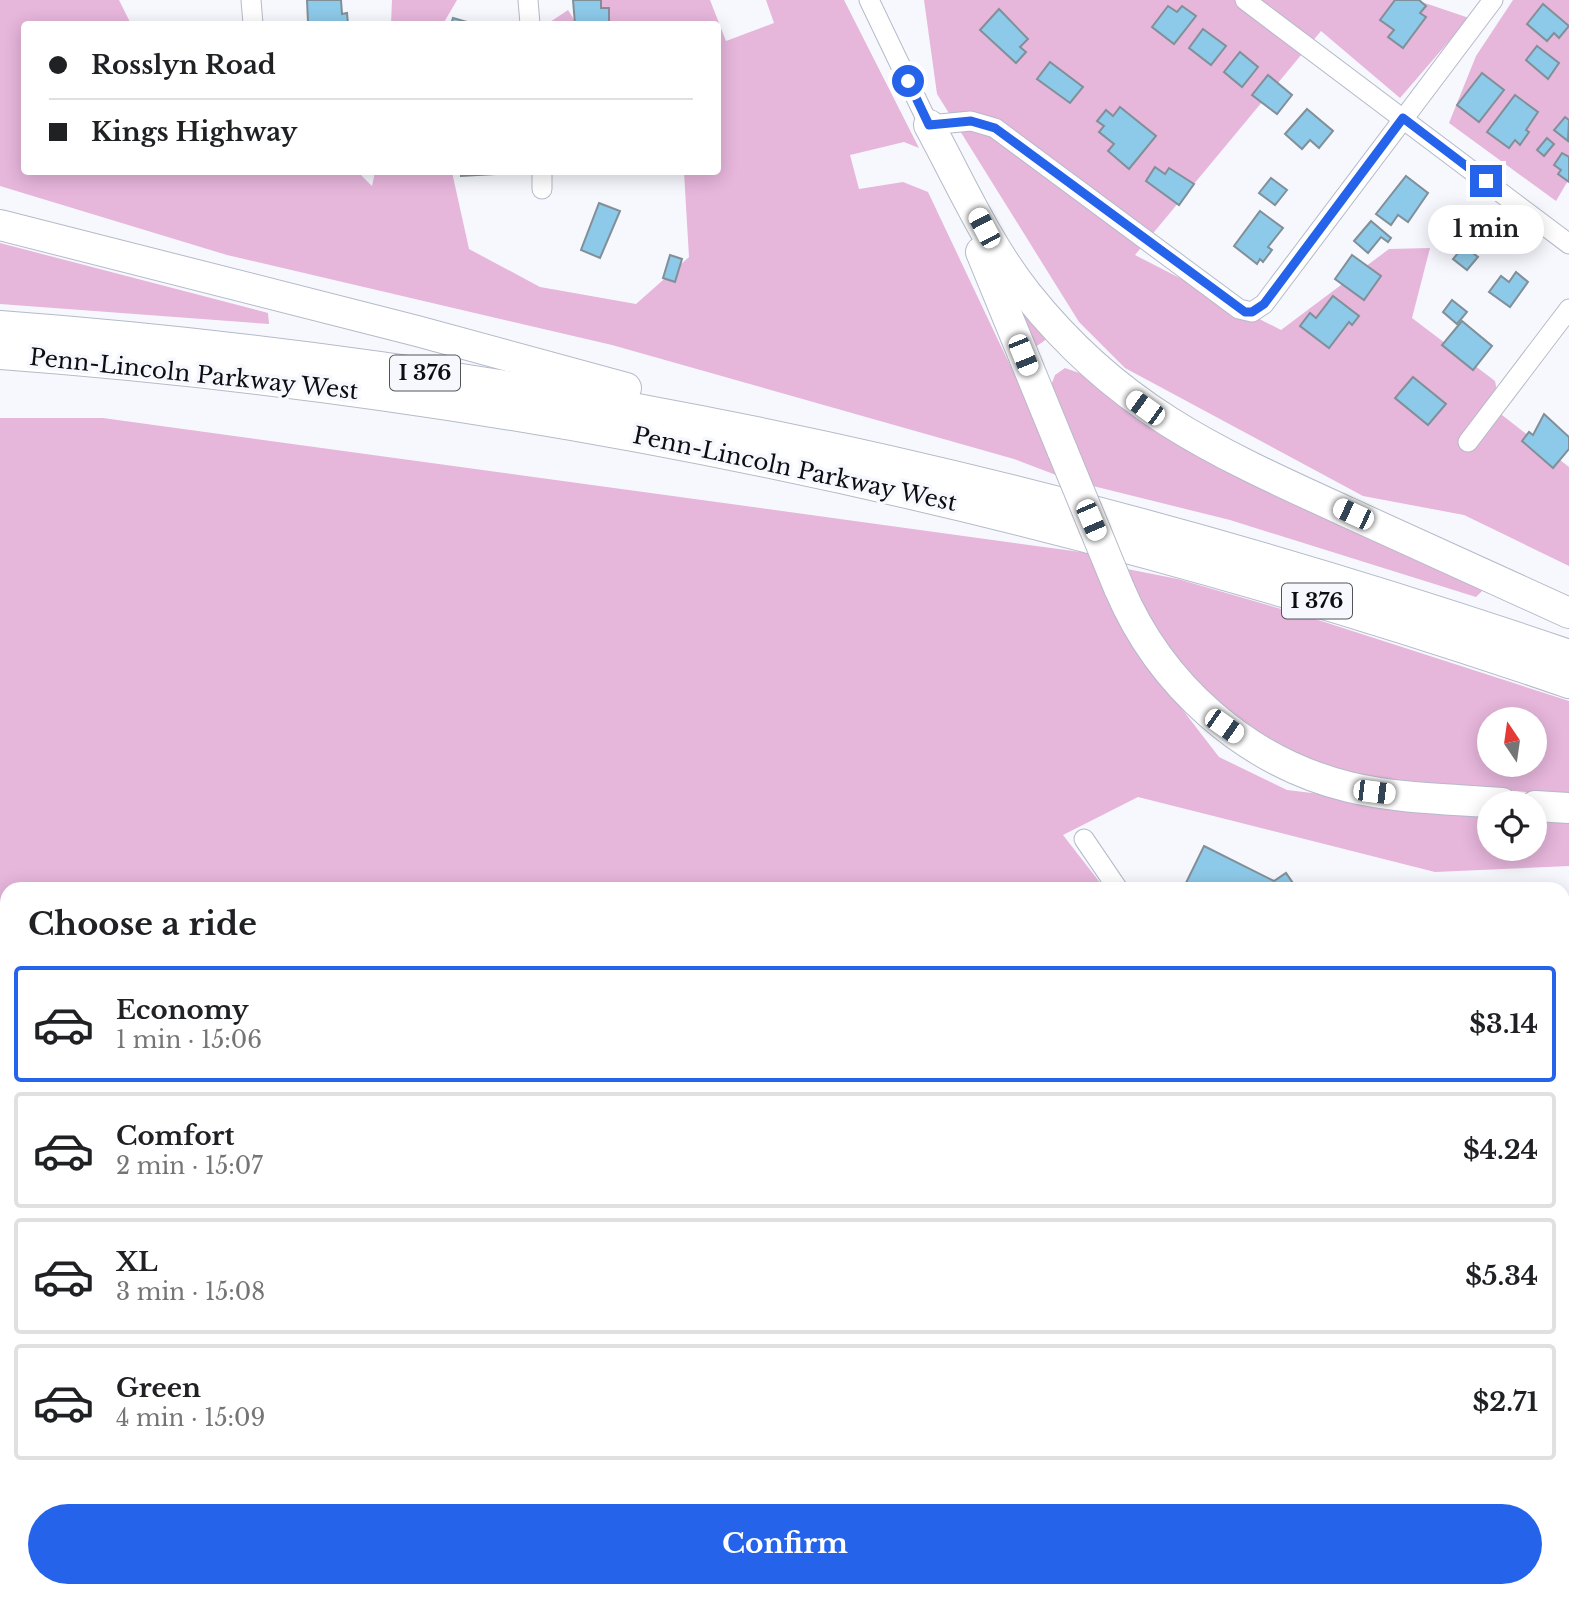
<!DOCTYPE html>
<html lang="en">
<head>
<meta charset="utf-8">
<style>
  body { margin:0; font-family:"Libre Baskerville",serif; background:#f6f6f6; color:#202124; height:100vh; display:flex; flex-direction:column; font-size:26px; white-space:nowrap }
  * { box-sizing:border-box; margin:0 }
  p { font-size:23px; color:#757577 }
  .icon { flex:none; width:38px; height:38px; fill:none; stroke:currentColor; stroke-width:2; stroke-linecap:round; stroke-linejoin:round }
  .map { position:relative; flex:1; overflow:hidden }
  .drawer { position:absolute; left:0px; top:882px; width:1570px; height:716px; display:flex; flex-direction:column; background:#fff; border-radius:21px 21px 0 0; box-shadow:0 4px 18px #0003 }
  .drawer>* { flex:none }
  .top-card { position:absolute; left:21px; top:21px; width:700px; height:154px; border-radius:7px; box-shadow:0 4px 18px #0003; display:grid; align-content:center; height:154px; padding:0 28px; background:#fff }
  .needle { width:46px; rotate:347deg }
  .controls { position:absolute; left:1477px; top:707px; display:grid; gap:14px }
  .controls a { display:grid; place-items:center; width:70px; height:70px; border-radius:50%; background:#fff; box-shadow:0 4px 18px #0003; font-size:35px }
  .end { position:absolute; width:32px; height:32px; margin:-16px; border:9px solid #2563eb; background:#fff; box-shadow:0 0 0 4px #fff }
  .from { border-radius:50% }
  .bubble { position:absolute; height:49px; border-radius:24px; background:#fff; box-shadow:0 4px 18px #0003; font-size:23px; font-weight:700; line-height:49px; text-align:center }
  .car { position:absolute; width:21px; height:42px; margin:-21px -10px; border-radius:9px; box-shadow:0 0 5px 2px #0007; background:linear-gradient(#fff 24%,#345 0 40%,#fff 0 76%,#345 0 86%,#fff 0) }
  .top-card b { display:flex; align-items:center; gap:24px; height:66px; font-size:26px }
  .top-card b+b { border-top:2px solid #e0e0e0 }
  .top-card i { width:18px; height:18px; background:#202124 }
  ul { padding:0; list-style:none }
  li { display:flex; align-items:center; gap:21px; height:116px; margin:0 14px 10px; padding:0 14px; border:4px solid #e0e0e0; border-radius:7px }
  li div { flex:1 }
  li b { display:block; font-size:26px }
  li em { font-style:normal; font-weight:700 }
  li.active { border-color:#2563eb }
  li>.icon { width:63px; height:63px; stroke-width:1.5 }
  h2 { padding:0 28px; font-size:32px; line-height:84px }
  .cta { display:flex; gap:14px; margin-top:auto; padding:14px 28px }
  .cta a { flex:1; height:80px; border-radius:42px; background:#2563eb; color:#fff; font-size:28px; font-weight:700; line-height:80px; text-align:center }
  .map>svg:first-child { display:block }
  .green { fill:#e6b6db; fill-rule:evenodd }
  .building { fill:#8dc9e8; stroke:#819098; stroke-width:2 }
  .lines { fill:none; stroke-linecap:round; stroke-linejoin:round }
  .minor-casing { stroke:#b4bac8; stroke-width:21 }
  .highway-casing { stroke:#b4bac8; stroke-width:32 }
  .minor { stroke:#fff; stroke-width:19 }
  .highway { stroke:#fff; stroke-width:30 }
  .highway-bridge-casing { stroke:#b4bac8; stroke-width:32; stroke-linecap:butt }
  .highway-bridge { stroke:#fff; stroke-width:30 }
  .route { stroke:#2563eb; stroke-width:9 }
  .labels { text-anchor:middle; stroke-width:7; stroke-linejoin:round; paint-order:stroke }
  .shield { fill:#f6f8fe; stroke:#52545a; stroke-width:2 }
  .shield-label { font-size:21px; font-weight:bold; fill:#0c0e13 }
  .street-label { font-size:23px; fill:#0c0e13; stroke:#f6f8fe }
</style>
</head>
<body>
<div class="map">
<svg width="1569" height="1597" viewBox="0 0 1569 1597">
  <rect width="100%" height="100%" fill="#f6f8fe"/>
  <g class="green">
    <path d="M0 0H119L131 24H24V172H358L372 186 375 172H452L469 249 540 287 636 304 689 257 684 172H718V24H547L568 10 575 21 578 0H710L726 41 774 23 766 0H844L919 148 904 142 850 155 859 189 903 182 928 192 1025 397 1056 475 1014 459 612 345 227 255 0 186Z"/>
    <path d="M392 0H457L443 24H391Z"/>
    <path d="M924 0H1416L1469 18 1400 98 1321 31 1135 255 1281 330 1389 249 1430 248 1412 318 1495 381 1502 415 1569 467V566L1464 515 1363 496 1125 368 1079 322 937 94Z"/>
    <path d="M1513 0H1569V179L1556 201 1449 123 1476 56Z"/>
    <path d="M0 243 268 313 269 324 0 304Z"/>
    <path d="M1012 296 1051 336 1034 348Z"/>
    <path d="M1065 368 1082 374 1488 585 1476 597 1230 520 1093 486 1050 388 1055 375Z"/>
    <path d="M0 418H103L1088 553 1138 652 1219 757 1287 790 1489 814V849H1535V819L1569 822V866L1435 872 1138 797 1063 835 1105 889H7V1357L0 1361Z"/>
    <path d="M1127 569 1178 579 1312 618 1569 701V796L1370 778 1323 764 1273 743 1214 700 1174 656 1143 616ZM1489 719H1535V765H1489Z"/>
    <path d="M0 1484 7 1496V1591H140L162 1597H0Z"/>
  </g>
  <g class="building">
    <path d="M307 0H341L342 14 347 13 348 24 308 22Z"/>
    <path d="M573 0H601V8H609V24H575Z"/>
    <path d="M1395 0H1419L1426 6 1420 13 1426 17 1403 48 1388 37 1394 30 1380 20Z"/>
    <path d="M1543 4 1569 26 1559 38 1554 33 1547 41 1527 24Z"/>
    <path d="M1168 6 1177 12 1182 6 1196 16 1174 44 1152 27Z"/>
    <path d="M999 9 1028 39 1020 47 1026 52 1016 63 980 30Z"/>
    <path d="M453 18 474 24H451Z"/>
    <path d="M1203 29 1226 46 1211 65 1189 48Z"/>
    <path d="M1537 46 1559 63 1548 79 1526 60Z"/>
    <path d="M1240 52 1258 67 1242 87 1224 72Z"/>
    <path d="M1050 62 1083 87 1070 103 1037 79Z"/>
    <path d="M1482 73 1504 90 1479 122 1457 105Z"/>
    <path d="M1268 75 1292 95 1277 114 1252 95Z"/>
    <path d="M1515 95 1538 112 1526 130 1529 132 1520 145 1515 140 1509 148 1487 132Z"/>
    <path d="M1120 107 1156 136 1129 169 1108 151 1114 144 1099 132 1104 126 1097 121 1106 110 1113 116Z"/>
    <path d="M1307 109 1333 131 1319 148 1310 140 1302 149 1285 134Z"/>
    <path d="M1565 117 1569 120 1568 141 1554 130Z"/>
    <path d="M1547 138 1554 144 1544 156 1537 150Z"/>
    <path d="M1562 153 1569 157V182L1558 174 1561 170 1554 165Z"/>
    <path d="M1155 167 1165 174 1169 168 1194 184 1179 205 1146 181Z"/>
    <path d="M461 172H495V174L461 176Z"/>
    <path d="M1406 176 1428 193 1408 222 1398 215 1391 225 1376 214Z"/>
    <path d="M1271 178 1287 190 1275 205 1259 193Z"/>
    <path d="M599 203 620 211 600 258 581 250Z"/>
    <path d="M1260 211 1283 228 1268 247 1272 250 1263 262 1260 259 1257 264 1234 246Z"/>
    <path d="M1371 221 1391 238 1388 242 1381 237 1368 253 1354 241Z"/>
    <path d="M1464 246 1478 257 1467 270 1453 259Z"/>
    <path d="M670 255 682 259 675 282 663 278Z"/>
    <path d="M1352 255 1381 276 1364 300 1335 279Z"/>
    <path d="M1516 272 1528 282 1510 307 1489 292 1501 276 1509 282Z"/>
    <path d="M1333 296 1359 316 1352 325 1349 322 1329 348 1300 326 1310 313 1316 318Z"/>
    <path d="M1452 300 1467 312 1457 324 1443 312Z"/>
    <path d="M1462 321 1492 346 1473 370 1442 345Z"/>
    <path d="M1413 377 1446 404 1428 425 1395 398Z"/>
    <path d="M1544 414 1569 437V449L1553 468 1522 441 1529 432 1533 435Z"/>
    <path d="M1204 846 1274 881 1286 873 1297 889H1183Z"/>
    <path d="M7 1384V1416L0 1409V1391Z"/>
    <path d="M1563 1409 1569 1417V1451L1563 1455Z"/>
    <path d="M1569 1466V1491L1567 1493 1563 1486V1470Z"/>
    <path d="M263 1591H301L298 1597H260Z"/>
    <path d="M666 1591H680L674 1597Z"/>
    <path d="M818 1591H851L845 1597H825Z"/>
    <path d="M940 1591H984L975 1597H942Z"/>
    <path d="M1120 1591H1138L1142 1597H1110Z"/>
    <path d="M1329 1591H1354L1359 1597H1330L1326 1593Z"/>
    <path d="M1495 1591H1501L1505 1597H1487Z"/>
  </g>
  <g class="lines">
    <g class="minor-casing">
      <g id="minor">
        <path d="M251 0 253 24"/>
        <path d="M528 0 530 24"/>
        <path d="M869 0 929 125 971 121 995 128 1239 309 1252 312 1264 304 1493 0"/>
        <path d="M1245 0 1569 244"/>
        <path d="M542 172V189"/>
        <path d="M1468 442 1569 309"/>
        <path d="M1084 839 1118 889"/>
        <path d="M1563 1032 1569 1035"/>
        <path d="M1563 1104 1569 1085"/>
        <path d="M1563 1330 1569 1339"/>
        <path d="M374 1591 378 1597"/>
        <path d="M757 1591 763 1597"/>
        <path d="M1417 1591 1421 1597"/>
        <path d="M1041 1597 1049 1591"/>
      </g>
    </g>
    <g class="highway-casing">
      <g id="highway">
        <path d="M929 125C960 182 987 244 1027 294 1119 410 1218 453 1347 512 1421 545 1495 579 1569 613"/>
        <path d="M0 225 417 331 626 388"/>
        <path d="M981 252 1063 452"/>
        <path d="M0 326C536 366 1061 481 1569 655"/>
        <path d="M0 354C536 394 1061 509 1569 683"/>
        <path d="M1119 588C1160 685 1246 762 1349 787 1399 799 1451 799 1502 803"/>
        <path d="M1535 806 1569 808"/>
      </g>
    </g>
    <use href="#minor" class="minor"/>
    <use href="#highway" class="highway"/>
    <g class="highway-bridge-casing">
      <path id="highway-bridge" d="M1063 452 1119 588"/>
    </g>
    <use href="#highway-bridge" class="highway-bridge"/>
  </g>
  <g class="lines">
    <path class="route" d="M908 81 929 125 971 121 995 128 1245 312H1252L1264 304 1403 118 1486 181"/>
  </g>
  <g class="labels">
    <g class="shield">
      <rect x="390" y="355.5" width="70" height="35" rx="5"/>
      <rect x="1282" y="583.5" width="70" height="35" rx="5"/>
    </g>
    <g class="shield-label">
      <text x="425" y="380">I 376</text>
      <text x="1317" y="608">I 376</text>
    </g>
    <g class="street-label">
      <text transform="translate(194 374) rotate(6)" y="8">Penn-Lincoln Parkway West</text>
      <text transform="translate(795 469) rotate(12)" y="8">Penn-Lincoln Parkway West</text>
    </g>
  </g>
</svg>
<div class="controls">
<a><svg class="needle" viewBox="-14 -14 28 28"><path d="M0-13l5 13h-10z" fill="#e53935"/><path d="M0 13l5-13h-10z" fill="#757577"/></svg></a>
<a><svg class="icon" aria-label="locate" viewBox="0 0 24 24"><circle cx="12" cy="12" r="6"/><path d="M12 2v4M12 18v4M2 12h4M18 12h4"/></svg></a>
</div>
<i class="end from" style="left:908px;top:81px"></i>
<i class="end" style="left:1486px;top:181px"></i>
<div class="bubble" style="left:1428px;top:205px;width:116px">1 min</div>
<i class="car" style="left:984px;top:228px;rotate:332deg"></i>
<i class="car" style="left:1023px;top:355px;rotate:158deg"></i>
<i class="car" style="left:1145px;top:408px;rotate:306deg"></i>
<i class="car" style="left:1353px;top:514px;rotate:295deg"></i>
<i class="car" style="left:1091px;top:520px;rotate:157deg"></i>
<i class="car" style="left:1224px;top:726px;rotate:125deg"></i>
<i class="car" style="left:1374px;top:792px;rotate:97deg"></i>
<div class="top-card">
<b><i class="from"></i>Rosslyn Road</b>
<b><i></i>Kings Highway</b>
</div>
<section class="drawer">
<h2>Choose a ride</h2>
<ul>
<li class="active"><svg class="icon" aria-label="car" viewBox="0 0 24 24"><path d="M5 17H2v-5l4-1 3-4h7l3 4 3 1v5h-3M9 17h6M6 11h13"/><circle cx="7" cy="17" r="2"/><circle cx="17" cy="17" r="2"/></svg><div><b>Economy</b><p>1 min · 15:06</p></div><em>$3.14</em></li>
<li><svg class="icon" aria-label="car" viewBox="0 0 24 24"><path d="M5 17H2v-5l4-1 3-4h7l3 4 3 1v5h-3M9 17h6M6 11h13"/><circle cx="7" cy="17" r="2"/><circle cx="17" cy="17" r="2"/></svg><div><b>Comfort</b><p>2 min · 15:07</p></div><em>$4.24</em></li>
<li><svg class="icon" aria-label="car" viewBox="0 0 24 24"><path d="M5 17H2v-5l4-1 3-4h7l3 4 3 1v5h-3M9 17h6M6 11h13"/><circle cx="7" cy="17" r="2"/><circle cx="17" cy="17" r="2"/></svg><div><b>XL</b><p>3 min · 15:08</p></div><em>$5.34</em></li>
<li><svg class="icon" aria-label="car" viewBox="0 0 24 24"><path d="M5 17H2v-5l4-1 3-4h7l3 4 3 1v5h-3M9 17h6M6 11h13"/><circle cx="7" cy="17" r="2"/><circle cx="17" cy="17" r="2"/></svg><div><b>Green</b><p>4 min · 15:09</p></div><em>$2.71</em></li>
</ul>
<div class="cta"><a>Confirm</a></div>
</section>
</div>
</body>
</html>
